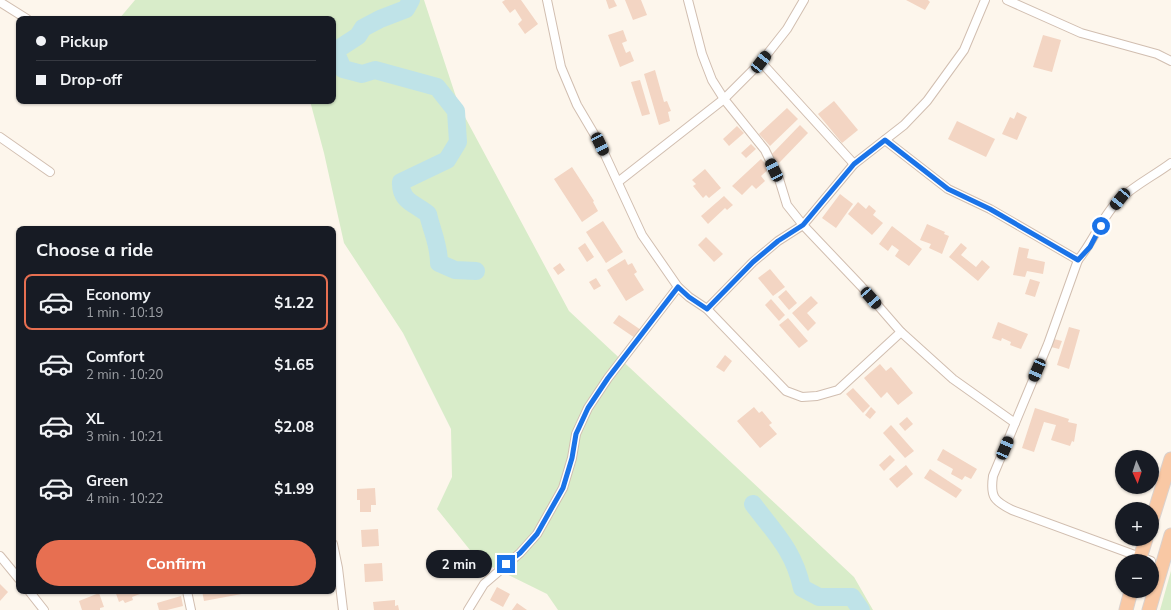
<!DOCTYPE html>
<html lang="en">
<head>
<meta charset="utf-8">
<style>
  body { margin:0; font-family:Mulish,sans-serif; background:#20242c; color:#f1f3f6; height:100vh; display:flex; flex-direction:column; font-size:15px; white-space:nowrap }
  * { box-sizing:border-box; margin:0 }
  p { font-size:13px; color:#9ea1a6 }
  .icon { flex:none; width:22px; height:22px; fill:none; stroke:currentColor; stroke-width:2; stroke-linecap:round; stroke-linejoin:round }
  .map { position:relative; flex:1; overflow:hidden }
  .side { position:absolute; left:16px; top:226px; width:320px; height:368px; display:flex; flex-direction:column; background:#171b24; border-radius:8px; box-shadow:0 1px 3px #0004 }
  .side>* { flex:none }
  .top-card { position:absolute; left:16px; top:16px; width:320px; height:88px; border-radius:8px; box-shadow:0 1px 3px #0004; display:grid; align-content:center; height:88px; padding:0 20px; background:#171b24 }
  .needle { width:26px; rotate:177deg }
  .tools { position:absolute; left:1115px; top:450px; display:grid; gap:8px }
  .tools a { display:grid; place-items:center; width:44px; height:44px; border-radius:50%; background:#171b24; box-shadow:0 1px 3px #0004; font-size:20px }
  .end { position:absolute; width:18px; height:18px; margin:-9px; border:5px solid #1a73e8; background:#fff; box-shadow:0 0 0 2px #fff }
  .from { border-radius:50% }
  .bubble { position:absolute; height:28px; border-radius:14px; background:#171b24; box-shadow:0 1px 3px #0004; font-size:13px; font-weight:700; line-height:28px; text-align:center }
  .car { position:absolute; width:12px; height:24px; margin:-12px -6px; border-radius:5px; box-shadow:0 0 3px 1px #0007; background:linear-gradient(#222 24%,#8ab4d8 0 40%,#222 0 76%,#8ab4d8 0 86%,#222 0) }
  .top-card b { display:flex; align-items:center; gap:14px; height:38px; font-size:15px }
  .top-card b+b { border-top:1px solid #363941 }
  .top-card i { width:10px; height:10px; background:#f1f3f6 }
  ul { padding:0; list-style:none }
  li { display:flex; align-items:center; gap:12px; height:56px; margin:0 8px 6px; padding:0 12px; border:2px solid transparent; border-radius:8px }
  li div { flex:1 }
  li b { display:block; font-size:15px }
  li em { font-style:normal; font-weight:700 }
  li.current { border-color:#e76f51 }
  li>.icon { width:36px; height:36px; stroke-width:1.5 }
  h2 { padding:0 20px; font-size:18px; line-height:48px }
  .action { display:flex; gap:8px; margin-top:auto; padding:8px 20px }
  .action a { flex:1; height:46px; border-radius:24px; background:#e76f51; color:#fff; font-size:16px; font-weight:700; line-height:46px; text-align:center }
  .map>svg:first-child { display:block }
  .green { fill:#d8ecc9 }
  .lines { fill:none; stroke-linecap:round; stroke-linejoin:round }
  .river { stroke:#bfe3e8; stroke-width:18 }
  .building { fill:#f3d5c3 }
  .minor-casing { stroke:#d1beb0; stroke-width:10 }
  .trunk-casing { stroke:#dad1cd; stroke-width:15 }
  .minor { stroke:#fff; stroke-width:8 }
  .trunk { stroke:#f9c8a4; stroke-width:13 }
  .route { stroke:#1a73e8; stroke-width:5 }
</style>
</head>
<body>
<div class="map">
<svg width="1171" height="610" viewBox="0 0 1171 610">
  <rect width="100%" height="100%" fill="#fdf6ec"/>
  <g class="green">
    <path d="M135 0H424L459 106 569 311 854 577 873 610H558L547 594 478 560 437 509 452 477 451 429 403 333 344 243 324 153 310 101H333V19H119Z"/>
    <path d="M1171 571V610H1160Z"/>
  </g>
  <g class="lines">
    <g class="river">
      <path d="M411 0 406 9 380 19 363 28 358 36 335 51 343 69 362 74 375 70 437 87 456 111 458 142 447 160 401 182C400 201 414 203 428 214 432 232 439 244 439 263L455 270 476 271"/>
      <path d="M753 504C775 533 794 551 802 588L819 597H852L861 610"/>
    </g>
  </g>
  <g class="building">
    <path d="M505 0H521L538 24 525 34 518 24 522 20 515 9 510 13 502 2Z"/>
    <path d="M606 0H614L617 6 609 9Z"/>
    <path d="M625 0H641L647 15 633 20Z"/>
    <path d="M906 0H928L930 2 925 10Z"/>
    <path d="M623 30 627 41 622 43 626 53 630 51 634 61 620 67 608 35Z"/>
    <path d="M1043 35 1061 40 1052 72 1033 67Z"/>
    <path d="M655 70 664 102 667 101 671 111 668 112 670 121 659 125 644 74Z"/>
    <path d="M640 80 650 114 642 116 631 82Z"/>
    <path d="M834 101 858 130 842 143 818 114Z"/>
    <path d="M787 108 798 119 770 146 759 134Z"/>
    <path d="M1017 112 1027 117 1017 140 1002 134 1010 117 1014 119Z"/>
    <path d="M957 121 995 139 986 157 948 139Z"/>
    <path d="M800 125 808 133 779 163 771 155Z"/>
    <path d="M737 126 744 133 729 146 723 139Z"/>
    <path d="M751 144 756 149 746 158 741 153Z"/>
    <path d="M761 159 770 168 761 176 765 181 756 189 752 185 742 195 732 186Z"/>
    <path d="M572 167 594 201 593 202 598 211 582 222 554 179Z"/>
    <path d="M705 169 721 188 709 198 706 195 703 198 693 186 696 184 692 180Z"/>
    <path d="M840 194 853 204 836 228 822 218Z"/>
    <path d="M724 196 733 205 727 210 725 208 708 224 701 216Z"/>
    <path d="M858 202 866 209 869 205 876 211 873 215 883 223 872 235 848 214Z"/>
    <path d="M603 221 623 252 606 263 586 232Z"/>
    <path d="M927 224 945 232 944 234 949 236 942 254 929 248 931 244 920 240Z"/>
    <path d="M892 226 922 249 909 266 895 256 899 250 892 245 888 251 879 244Z"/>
    <path d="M706 237 723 254 714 262 698 245Z"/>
    <path d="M585 243 594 257 587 262 578 248Z"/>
    <path d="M961 243 967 248 961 255 976 267 982 260 990 267 978 281 949 257Z"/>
    <path d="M1019 247 1029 249 1027 258 1045 262 1043 274 1027 271 1025 277 1013 275Z"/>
    <path d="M625 259 628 265 632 263 637 272 634 274 644 290 626 301 607 270Z"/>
    <path d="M560 263 565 270 558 275 553 268Z"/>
    <path d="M770 269 785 287 773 296 758 278Z"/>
    <path d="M596 278 601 286 594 290 589 282Z"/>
    <path d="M1030 279 1040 282 1035 297 1025 294Z"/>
    <path d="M786 290 797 303 789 310 778 297Z"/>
    <path d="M811 296 818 303 807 313 816 323 808 331 792 313Z"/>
    <path d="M771 299 785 315 779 321 765 305Z"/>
    <path d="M619 315 641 330 635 338 613 323Z"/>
    <path d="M788 318 808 341 799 348 779 325Z"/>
    <path d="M998 322 1028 334 1021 349 1010 345 1011 342 1002 338 1001 341 992 338Z"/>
    <path d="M1069 327 1080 330 1069 369 1057 365Z"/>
    <path d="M1054 339 1062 341 1059 349 1051 347Z"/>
    <path d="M725 355 732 361 724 372 716 367Z"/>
    <path d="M880 364 886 371 891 367 913 393 898 405 887 392 881 398 864 378Z"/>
    <path d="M853 388 870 406 863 413 846 394Z"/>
    <path d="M754 407 759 413 762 411 772 423 769 425 777 434 760 448 737 421Z"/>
    <path d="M871 407 876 412 870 419 865 415Z"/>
    <path d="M1035 408 1069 419 1068 422 1077 424 1074 442 1072 441 1070 446 1051 440 1056 425 1044 422 1034 452 1022 448Z"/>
    <path d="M907 417 913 424 905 431 899 424Z"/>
    <path d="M891 425 914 451 905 458 883 433Z"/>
    <path d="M943 449 977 469 971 479 965 476 962 480 951 474 953 469 937 460Z"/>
    <path d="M890 455 895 460 884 471 879 465Z"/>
    <path d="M906 465 913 474 897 488 889 479Z"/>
    <path d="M930 469 962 490 956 498 924 478Z"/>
    <path d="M375 488 376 505H371V512H360V500H357V489Z"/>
    <path d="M378 529 379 546 362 547 361 530Z"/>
    <path d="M382 563 383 581 365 582 364 564Z"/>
    <path d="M0 584 8 592 0 601Z"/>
    <path d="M497 587 510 594 503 607 490 600Z"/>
    <path d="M115 591H138L140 594 132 597 133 600 125 603 123 600 119 602Z"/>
    <path d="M202 591H247V593L204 601Z"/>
    <path d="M99 593 104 607 100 608V610H82L79 601Z"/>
    <path d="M181 596 183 606 167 610H159L157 603Z"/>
    <path d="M395 600V606L398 605 399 610H374L373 602Z"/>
    <path d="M517 603 527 610H512Z"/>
  </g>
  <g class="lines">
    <g class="minor-casing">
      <g id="minor">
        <path d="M547 0 561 67 577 105 600 144 642 235 678 287 689 297 707 309 786 391 802 397 817 396 838 390 901 332"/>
        <path d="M688 0 702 54 712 80 724 99 765 150 779 179 787 205 803 225 861 286 901 332 953 379 1015 423"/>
        <path d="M1007 0 1081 33 1157 54 1171 61"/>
        <path d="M0 2 27 19"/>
        <path d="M761 62 854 164"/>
        <path d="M0 137 50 172"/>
        <path d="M885 140 948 189 990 209 1078 260C1093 242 1104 213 1120 199 1135 185 1155 175 1171 163"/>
        <path d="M618 182 724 99 761 62 787 29 804 0"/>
        <path d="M1078 260 1048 344 993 476C990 497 994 501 1012 510L1151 561"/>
        <path d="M707 309 753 262 778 241 803 225 854 164 904 125 927 101 964 50 985 0"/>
        <path d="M333 544 338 568 343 610"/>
        <path d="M0 556 19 579"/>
        <path d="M29 591 44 610"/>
        <path d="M187 591 191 610"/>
        <path d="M468 610 484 584 520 553 537 534 563 488 572 458 576 434 588 408 608 378 678 287"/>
      </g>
    </g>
    <g class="trunk-casing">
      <g id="trunk">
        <path d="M1152 520 1171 459"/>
        <path d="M1139 561 1146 539"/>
        <path d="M1126 610 1131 591"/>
        <path d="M1149 610 1171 535"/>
      </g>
    </g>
    <use href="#minor" class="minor"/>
    <use href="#trunk" class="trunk"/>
  </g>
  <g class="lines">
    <path class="route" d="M506 564 520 553 537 534 563 488 572 458 576 434 588 408 608 378 678 287 689 297 707 309 753 262 778 241 803 225 854 164 885 140 948 189 990 209 1078 260 1090 247 1101 226"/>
  </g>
</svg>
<div class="tools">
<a><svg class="needle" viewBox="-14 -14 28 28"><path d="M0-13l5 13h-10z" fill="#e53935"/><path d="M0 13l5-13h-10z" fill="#9ea1a6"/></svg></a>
<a>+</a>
<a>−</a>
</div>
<i class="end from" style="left:1101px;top:226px"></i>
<i class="end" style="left:506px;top:564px"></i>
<div class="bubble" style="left:426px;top:550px;width:66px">2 min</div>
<i class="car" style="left:761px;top:62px;rotate:38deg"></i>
<i class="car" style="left:600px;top:144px;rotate:154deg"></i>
<i class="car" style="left:774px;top:170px;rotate:334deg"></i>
<i class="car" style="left:1120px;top:199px;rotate:219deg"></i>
<i class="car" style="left:871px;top:298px;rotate:139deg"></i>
<i class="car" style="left:1037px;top:370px;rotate:203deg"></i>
<i class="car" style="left:1005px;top:448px;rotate:23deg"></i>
<div class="top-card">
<b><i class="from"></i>Pickup</b>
<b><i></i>Drop-off</b>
</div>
<section class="side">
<h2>Choose a ride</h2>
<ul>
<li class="current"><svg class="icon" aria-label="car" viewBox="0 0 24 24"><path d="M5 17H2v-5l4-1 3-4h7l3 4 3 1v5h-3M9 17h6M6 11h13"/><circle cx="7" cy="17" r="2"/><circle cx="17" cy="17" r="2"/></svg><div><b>Economy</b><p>1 min · 10:19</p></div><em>$1.22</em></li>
<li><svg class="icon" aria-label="car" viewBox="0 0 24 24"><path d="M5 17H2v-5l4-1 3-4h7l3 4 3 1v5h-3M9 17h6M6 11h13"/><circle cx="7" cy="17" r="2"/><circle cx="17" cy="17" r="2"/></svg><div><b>Comfort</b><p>2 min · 10:20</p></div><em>$1.65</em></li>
<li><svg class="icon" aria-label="car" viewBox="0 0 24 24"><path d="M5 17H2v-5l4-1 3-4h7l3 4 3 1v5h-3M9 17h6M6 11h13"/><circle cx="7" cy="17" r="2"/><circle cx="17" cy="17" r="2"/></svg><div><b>XL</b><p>3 min · 10:21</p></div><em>$2.08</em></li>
<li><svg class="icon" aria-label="car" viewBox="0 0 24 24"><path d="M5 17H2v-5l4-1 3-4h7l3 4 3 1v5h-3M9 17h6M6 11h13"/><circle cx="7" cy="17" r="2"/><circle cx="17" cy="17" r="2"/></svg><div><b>Green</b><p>4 min · 10:22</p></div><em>$1.99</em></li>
</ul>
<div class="action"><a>Confirm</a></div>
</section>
</div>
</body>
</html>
